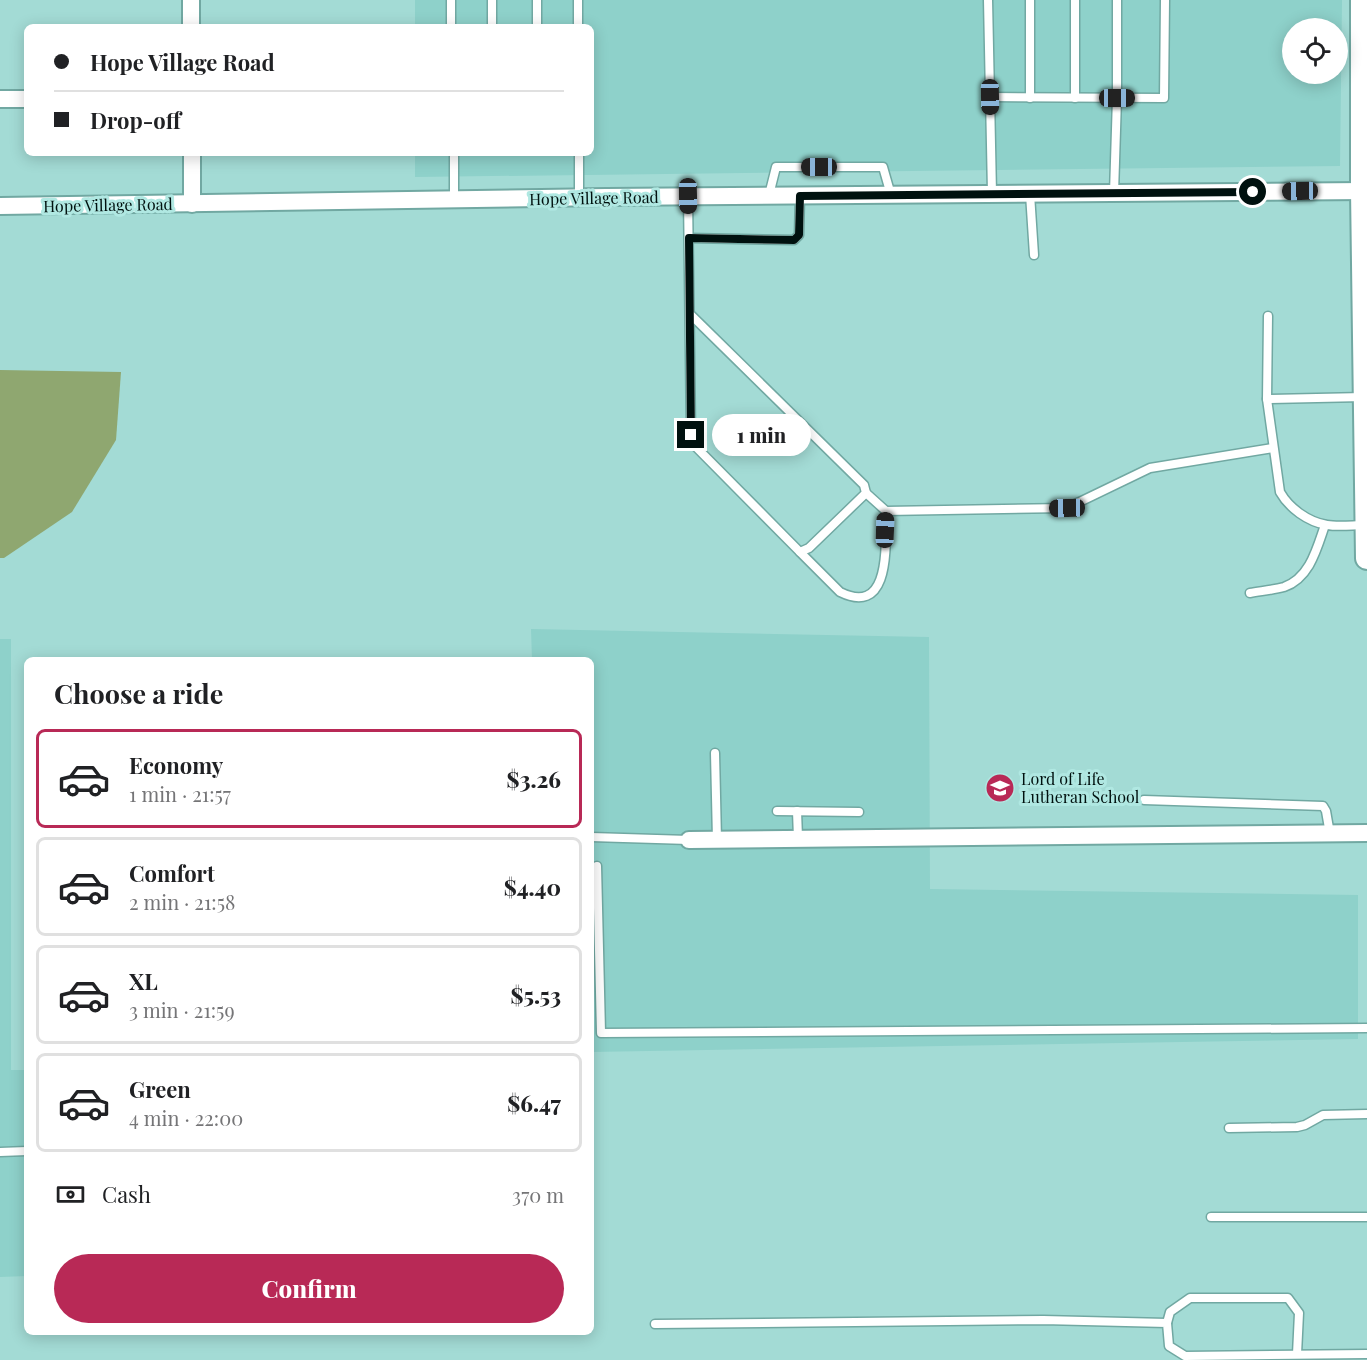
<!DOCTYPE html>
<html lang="en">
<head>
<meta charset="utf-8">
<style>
  body { margin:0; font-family:"Playfair Display",serif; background:#f6f6f6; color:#202124; height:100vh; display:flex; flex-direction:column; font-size:22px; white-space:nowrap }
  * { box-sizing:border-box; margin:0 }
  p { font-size:20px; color:#757577 }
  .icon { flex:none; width:33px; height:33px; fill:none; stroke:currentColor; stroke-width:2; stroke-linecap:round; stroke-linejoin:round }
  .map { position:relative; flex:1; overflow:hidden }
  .details { position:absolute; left:24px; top:657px; width:570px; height:678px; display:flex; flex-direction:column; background:#fff; border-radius:9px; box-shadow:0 3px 15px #0003 }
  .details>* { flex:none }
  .top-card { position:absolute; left:24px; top:24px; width:570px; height:132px; border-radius:9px; box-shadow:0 3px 15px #0003; display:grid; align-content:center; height:132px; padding:0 30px; background:#fff }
  .buttons { position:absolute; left:1282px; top:18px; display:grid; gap:12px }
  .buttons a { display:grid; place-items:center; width:66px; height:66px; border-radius:50%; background:#fff; box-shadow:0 3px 15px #0003; font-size:30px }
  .end { position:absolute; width:27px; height:27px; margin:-14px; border:8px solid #00110f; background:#fff; box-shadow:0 0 0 3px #fff }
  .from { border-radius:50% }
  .bubble { position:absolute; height:42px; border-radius:21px; background:#fff; box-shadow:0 3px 15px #0003; font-size:20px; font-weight:800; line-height:42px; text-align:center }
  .car { position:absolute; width:18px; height:36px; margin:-18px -9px; border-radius:8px; box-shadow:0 0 4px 2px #0007; background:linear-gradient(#222 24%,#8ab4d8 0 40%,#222 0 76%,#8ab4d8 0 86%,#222 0) }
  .top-card b { display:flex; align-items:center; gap:21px; height:57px; font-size:22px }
  .top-card b+b { border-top:2px solid #e0e0e0 }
  .top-card i { width:15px; height:15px; background:#202124 }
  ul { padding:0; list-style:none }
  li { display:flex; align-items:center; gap:18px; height:99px; margin:0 12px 9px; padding:0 18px; border:3px solid #e0e0e0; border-radius:9px }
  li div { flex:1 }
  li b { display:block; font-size:22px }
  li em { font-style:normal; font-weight:800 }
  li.current { border-color:#b82956 }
  li>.icon { width:54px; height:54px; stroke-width:1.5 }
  h2 { padding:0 30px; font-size:27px; line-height:72px }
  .pay { display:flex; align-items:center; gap:15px; height:66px; padding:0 30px; font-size:22px }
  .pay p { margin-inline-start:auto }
  .primary-button { display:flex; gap:12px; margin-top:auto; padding:12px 30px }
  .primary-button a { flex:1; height:69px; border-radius:36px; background:#b82956; color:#fff; font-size:24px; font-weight:800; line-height:69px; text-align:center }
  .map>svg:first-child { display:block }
  .built { fill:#8ed1ca; fill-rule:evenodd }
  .green { fill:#8fa770 }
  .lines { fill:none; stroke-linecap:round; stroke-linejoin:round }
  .lane-casing { stroke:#71a8a2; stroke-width:11 }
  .street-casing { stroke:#71a8a2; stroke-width:20 }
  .secondary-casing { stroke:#71a8a2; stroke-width:26 }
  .lane { stroke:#fff; stroke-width:8 }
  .street { stroke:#fff; stroke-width:16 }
  .secondary { stroke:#fff; stroke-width:22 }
  .route { stroke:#00110f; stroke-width:8 }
  .labels { text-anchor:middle; stroke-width:6; stroke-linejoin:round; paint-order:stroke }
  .street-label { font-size:16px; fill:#00110f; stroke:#b0e8e2 }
  .poi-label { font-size:16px; fill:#00110f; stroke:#b0e8e2; text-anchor:start }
</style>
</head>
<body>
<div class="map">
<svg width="1367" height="1360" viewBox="0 0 1367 1360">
  <rect width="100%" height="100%" fill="#a3dbd5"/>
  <g class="built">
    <path d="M415 0H1342L1340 166 415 177V153H591V27H415ZM1293 28H1338V74H1293Z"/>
    <path d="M531 629 929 637 930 889 1358 895V1039L591 1052V660H532Z"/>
    <path d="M0 639H11V1070H27V1276L0 1277Z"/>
  </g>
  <path class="green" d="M0 370 121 372 116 440 72 512 4 558H0Z"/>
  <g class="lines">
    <g class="lane-casing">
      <g id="lane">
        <path d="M451 0V27"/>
        <path d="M492 0V27"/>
        <path d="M578 0V27"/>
        <path d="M988 0 992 193"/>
        <path d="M1030 0V98"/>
        <path d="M1075 0V98"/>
        <path d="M537 27V0"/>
        <path d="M990 97 1164 98 1165 0"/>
        <path d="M454 153V200"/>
        <path d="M579 153V197"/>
        <path d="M1114 193 1117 98V0"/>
        <path d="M1030 194 1034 255"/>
        <path d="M769 195 776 167H883L891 195"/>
        <path d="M688 196 691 435 696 447 800 552 809 548 866 493 864 485 690 314"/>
        <path d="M689 238 794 240 799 235 800 196"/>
        <path d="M1268 316 1267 399 1280 492C1289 508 1308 522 1327 525 1339 527 1353 525 1366 525"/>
        <path d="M1267 399 1364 397"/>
        <path d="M866 493 886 511 1067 508 1150 468 1273 448"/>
        <path d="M800 552 840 592C893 618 885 540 886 511"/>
        <path d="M1250 593C1261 591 1273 590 1284 587 1310 578 1317 548 1325 525"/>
        <path d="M715 753 717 840"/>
        <path d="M1144 800 1323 806 1326 811 1330 834"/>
        <path d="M777 811 859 812"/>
        <path d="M797 811 798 838"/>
        <path d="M591 837 689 840"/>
        <path d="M597 866 601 1033 1367 1028"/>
        <path d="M1229 1128 1297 1127 1305 1125 1323 1115 1367 1114"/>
        <path d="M0 1152 27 1151"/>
        <path d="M1211 1217H1367"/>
        <path d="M1167 1323 1170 1312 1190 1298H1288L1299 1313 1297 1354"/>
        <path d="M655 1324 1043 1320 1167 1323 1169 1346 1185 1356 1367 1354"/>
      </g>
    </g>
    <g class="street-casing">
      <g id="street">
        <path d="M191 0V27"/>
        <path d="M0 99H27"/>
        <path d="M192 153V204"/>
        <path d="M0 206 606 197 1367 191"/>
        <path d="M689 840 1367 833"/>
      </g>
    </g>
    <g class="secondary-casing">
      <path id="secondary" d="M1362 0V190L1367 558"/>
    </g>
    <use href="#lane" class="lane"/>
    <use href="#street" class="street"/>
    <use href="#secondary" class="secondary"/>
  </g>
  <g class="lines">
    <path class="route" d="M691 435 689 238 794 240 799 235 800 196 1253 192"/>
  </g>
  <defs>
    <g id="school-disc" transform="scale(1.5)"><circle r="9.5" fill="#b82956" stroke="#b0e8e2"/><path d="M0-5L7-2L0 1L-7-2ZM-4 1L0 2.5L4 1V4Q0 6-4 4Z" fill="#fff"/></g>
  </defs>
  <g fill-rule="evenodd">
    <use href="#school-disc" x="1000" y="788"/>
  </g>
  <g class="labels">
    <g class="street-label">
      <text transform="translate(594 198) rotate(-1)" y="6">Hope Village Road</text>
      <text transform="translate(108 205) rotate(-1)" y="6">Hope Village Road</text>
    </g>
    <g class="poi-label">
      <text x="1021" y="785">Lord of Life<tspan x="1021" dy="18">Lutheran School</tspan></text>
    </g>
  </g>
</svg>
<div class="buttons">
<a><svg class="icon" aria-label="locate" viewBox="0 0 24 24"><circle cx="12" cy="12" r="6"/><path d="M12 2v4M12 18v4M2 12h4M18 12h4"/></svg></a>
</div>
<i class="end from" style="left:1253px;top:192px"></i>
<i class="end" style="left:691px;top:435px"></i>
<div class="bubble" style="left:712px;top:414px;width:99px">1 min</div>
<i class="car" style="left:990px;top:97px;rotate:179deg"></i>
<i class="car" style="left:1117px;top:98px;rotate:90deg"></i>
<i class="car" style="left:819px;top:167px;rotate:270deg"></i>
<i class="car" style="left:1300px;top:191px;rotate:269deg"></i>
<i class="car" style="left:688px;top:196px;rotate:179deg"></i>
<i class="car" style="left:1067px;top:508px;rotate:269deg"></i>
<i class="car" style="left:885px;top:530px;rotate:2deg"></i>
<div class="top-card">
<b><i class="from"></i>Hope Village Road</b>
<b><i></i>Drop-off</b>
</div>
<section class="details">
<h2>Choose a ride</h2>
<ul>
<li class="current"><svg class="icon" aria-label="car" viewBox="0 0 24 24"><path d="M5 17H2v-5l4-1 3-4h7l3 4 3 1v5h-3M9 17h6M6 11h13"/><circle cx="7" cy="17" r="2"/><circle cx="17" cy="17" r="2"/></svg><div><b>Economy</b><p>1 min · 21:57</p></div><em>$3.26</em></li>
<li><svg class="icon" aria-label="car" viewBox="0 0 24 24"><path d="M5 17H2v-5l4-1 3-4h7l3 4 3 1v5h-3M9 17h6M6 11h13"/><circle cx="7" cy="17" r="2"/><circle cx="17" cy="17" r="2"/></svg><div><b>Comfort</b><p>2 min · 21:58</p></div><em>$4.40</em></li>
<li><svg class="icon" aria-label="car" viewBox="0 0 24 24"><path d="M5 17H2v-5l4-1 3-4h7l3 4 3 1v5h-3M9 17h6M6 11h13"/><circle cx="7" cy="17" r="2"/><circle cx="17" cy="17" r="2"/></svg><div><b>XL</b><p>3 min · 21:59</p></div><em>$5.53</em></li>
<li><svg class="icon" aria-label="car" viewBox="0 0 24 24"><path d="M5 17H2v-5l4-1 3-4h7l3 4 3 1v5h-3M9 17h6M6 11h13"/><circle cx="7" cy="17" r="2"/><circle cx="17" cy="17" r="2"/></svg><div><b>Green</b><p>4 min · 22:00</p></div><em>$6.47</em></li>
</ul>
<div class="pay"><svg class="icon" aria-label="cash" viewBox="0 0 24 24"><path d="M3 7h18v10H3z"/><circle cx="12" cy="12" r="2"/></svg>Cash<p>370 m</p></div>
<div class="primary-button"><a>Confirm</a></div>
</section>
</div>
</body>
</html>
